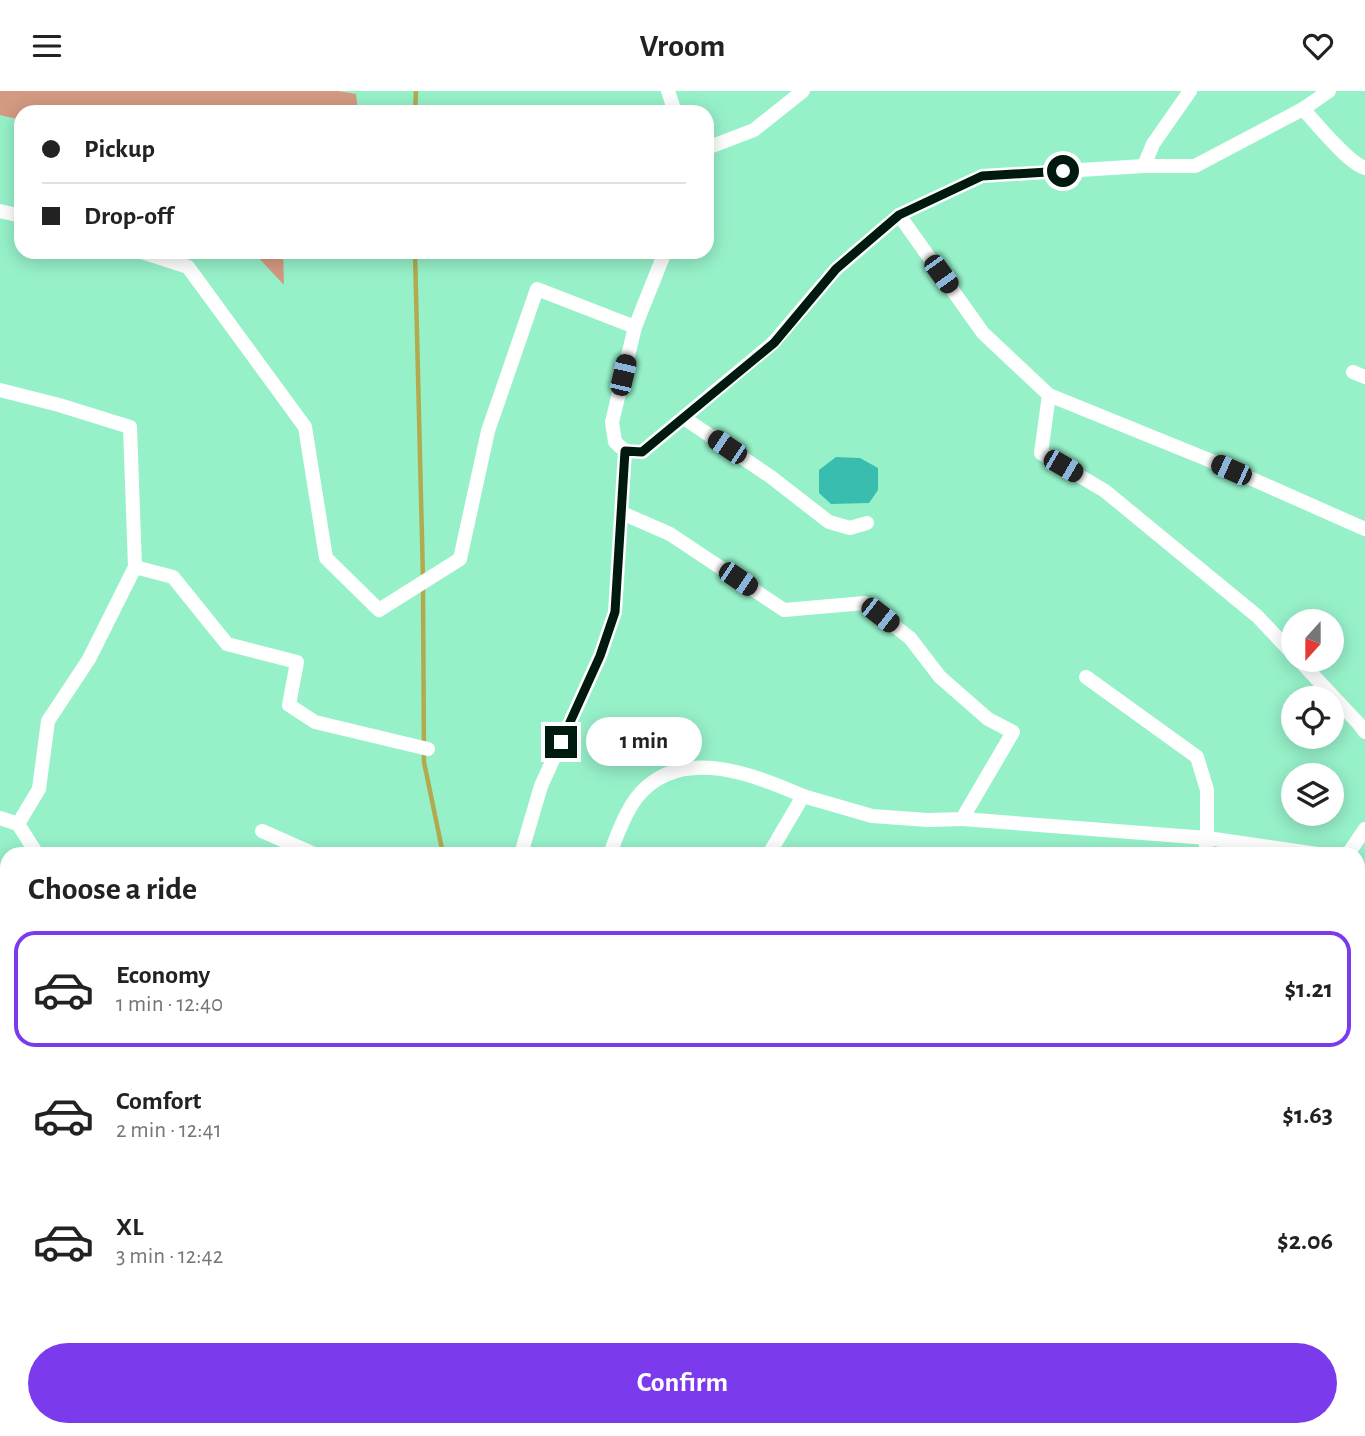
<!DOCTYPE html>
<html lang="en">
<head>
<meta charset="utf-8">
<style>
  body { margin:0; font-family:"Alegreya Sans",sans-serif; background:#f6f6f6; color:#222; height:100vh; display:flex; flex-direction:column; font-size:26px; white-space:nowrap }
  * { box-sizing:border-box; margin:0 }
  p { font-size:23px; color:#767676 }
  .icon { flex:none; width:38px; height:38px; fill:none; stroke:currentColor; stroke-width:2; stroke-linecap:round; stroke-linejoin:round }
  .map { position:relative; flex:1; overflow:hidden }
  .details { position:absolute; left:0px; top:756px; width:1365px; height:590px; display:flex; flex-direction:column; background:#fff; border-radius:21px 21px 0 0; box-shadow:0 4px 18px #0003 }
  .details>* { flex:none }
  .banner { position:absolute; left:14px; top:14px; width:700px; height:154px; border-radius:21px; box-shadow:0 4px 18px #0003; display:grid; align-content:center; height:154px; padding:0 28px; background:#fff }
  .needle { width:46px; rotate:201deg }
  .tools { position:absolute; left:1281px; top:518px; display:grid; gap:14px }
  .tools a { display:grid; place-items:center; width:63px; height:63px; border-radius:50%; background:#fff; box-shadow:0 4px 18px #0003; font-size:35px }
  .end { position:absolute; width:32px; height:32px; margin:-16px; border:9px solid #001a10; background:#fff; box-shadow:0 0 0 4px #fff }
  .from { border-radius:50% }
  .bubble { position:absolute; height:49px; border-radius:24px; background:#fff; box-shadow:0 4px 18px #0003; font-size:23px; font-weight:700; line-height:49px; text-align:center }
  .car { position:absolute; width:21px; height:42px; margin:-21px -10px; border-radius:9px; box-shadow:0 0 5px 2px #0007; background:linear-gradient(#222 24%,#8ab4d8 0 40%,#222 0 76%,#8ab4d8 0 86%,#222 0) }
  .banner b { display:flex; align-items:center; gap:24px; height:66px; font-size:26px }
  .banner b+b { border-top:2px solid #e0e0e0 }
  .banner i { width:18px; height:18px; background:#222 }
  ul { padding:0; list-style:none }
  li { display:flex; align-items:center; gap:21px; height:116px; margin:0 14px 10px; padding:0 14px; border:4px solid transparent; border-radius:21px }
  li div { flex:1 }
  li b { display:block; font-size:26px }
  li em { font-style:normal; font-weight:700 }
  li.selected { border-color:#7c3aed }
  li>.icon { width:63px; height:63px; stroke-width:1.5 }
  h2 { padding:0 28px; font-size:32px; line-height:84px }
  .action { display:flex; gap:14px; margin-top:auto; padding:14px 28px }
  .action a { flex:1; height:80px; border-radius:42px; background:#7c3aed; color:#fff; font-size:28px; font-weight:700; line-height:80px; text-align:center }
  header { display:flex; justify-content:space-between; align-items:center; height:91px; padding:0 28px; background:#fff; font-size:32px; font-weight:700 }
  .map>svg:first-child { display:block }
  .green { fill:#d49a81 }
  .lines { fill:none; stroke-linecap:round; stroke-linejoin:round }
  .stream { stroke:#b2aa4f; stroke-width:4.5 }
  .building { fill:#39bdae }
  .minor { stroke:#fff; stroke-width:14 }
  .tertiary { stroke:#fff; stroke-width:18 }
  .route { stroke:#001a10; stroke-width:9 }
</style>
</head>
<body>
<header><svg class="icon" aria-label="menu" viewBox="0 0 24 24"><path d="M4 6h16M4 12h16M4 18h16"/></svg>Vroom<svg class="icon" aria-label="heart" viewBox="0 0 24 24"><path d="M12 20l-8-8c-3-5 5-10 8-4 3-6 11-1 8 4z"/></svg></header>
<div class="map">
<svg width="1365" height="1345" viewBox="0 0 1365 1345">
  <rect width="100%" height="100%" fill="#96f1c9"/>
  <g class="green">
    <path d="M0 0H338L356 3 358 21H21V29L0 24Z"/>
    <path d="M253 161H283L284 193H283Z"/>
  </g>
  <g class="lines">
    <g class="stream">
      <path d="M415 21 416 0"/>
      <path d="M415 161 423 488"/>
      <path d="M423 496 424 671 443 763"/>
    </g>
  </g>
  <g class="building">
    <path d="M836 366 860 367 878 377V399L869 412 831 413 819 402V379Z"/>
    <path d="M891 1339H896L898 1345H879L878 1343Z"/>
    <path d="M916 1339H943L945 1345H918Z"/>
    <path d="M955 1339H984L987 1345H958Z"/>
    <path d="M1070 1339H1083L1086 1345H1059Z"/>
    <path d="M1092 1339H1123L1126 1345H1096Z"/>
    <path d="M1139 1339H1157L1165 1342 1164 1345H1136Z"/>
  </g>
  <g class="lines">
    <g class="minor">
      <path d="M668 0 675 21"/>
      <path d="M1303 18C1316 32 1348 72 1365 77"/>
      <path d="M707 57 754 39 803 0"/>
      <path d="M1144 75 1153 53 1190 0"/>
      <path d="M0 120 21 125"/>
      <path d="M899 124 983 242 1049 304 1209 369 1365 438"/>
      <path d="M142 161 188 176 305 336 326 467 379 519 460 468 488 340 537 198 635 236"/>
      <path d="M1353 281 1365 286"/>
      <path d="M0 299 59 314 130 336 135 476 89 568 48 630 39 698 18 733 0 727"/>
      <path d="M1049 304 1041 362 1105 400 1257 525 1293 563"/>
      <path d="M684 327 771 386 829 431 850 437 867 432"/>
      <path d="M625 360 642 361 773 252 836 178 899 124 982 85 1144 75H1195L1303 18 1329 0"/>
      <path d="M622 422 670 443 784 519 865 512 910 547 940 586 988 628 1013 641 962 728 928 729 872 725 803 705"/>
      <path d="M135 476 173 486 227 553 297 571 289 614 315 631 428 658"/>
      <path d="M1299 569 1359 633 1365 641"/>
      <path d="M1086 586 1197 666 1207 699V747L1205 763"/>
      <path d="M962 728 1207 747 1318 763"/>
      <path d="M18 733 37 763"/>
      <path d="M262 740 314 763"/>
      <path d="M521 763 541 695 600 565 615 521 625 360 615 351 612 331 635 236 665 161"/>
      <path d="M610 763C616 746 627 718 638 705 680 654 754 683 803 705L769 763"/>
      <path d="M1348 763 1365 738"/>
      <path d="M1358 862 1365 874"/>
      <path d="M0 969 7 956"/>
      <path d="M0 1029 7 1036"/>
      <path d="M1358 1302 1365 1304"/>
      <path d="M0 1309 7 1312"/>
      <path d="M57 1339 69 1345"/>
      <path d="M1197 1339 1209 1345"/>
      <path d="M845 1345 857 1339"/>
      <path d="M1038 1345 1049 1339"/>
    </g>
    <g class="tertiary">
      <path d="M0 1125 7 1121"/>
      <path d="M1282 1339V1345"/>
    </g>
  </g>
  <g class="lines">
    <path class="route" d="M561 651 600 565 615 521 625 360 642 361 774 252 836 178 899 124 982 85 1063 80"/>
  </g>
</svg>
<div class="tools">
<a><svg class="needle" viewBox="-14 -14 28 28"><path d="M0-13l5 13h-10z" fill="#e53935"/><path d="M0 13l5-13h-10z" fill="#767676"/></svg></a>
<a><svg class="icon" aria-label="locate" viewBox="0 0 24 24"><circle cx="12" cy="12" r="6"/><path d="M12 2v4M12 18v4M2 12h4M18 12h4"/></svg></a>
<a><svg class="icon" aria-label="layers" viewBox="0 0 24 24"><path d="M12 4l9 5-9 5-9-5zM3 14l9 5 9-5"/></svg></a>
</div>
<i class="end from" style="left:1063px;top:80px"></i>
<i class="end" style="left:561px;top:651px"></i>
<div class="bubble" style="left:586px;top:626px;width:116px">1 min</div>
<i class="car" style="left:941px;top:183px;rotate:144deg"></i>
<i class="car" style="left:623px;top:284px;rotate:13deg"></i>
<i class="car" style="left:727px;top:356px;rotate:304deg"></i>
<i class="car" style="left:1063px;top:375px;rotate:120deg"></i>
<i class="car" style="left:1231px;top:379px;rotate:294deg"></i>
<i class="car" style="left:738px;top:488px;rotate:124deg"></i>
<i class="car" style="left:880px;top:524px;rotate:128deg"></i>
<div class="banner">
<b><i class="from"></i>Pickup</b>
<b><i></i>Drop-off</b>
</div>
<section class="details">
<h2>Choose a ride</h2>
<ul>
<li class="selected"><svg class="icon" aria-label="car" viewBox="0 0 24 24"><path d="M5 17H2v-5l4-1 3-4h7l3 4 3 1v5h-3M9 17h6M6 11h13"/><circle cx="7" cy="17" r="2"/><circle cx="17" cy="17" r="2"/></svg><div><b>Economy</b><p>1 min · 12:40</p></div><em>$1.21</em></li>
<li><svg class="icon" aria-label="car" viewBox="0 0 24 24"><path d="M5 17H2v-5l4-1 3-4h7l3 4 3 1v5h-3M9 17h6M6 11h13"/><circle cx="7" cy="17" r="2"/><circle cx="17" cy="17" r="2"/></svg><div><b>Comfort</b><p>2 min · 12:41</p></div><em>$1.63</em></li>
<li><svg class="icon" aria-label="car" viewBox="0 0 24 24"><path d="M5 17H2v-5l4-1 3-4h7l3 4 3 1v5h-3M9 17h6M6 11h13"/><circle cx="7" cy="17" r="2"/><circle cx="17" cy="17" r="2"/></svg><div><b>XL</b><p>3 min · 12:42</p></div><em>$2.06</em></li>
</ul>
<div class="action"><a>Confirm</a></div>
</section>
</div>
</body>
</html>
